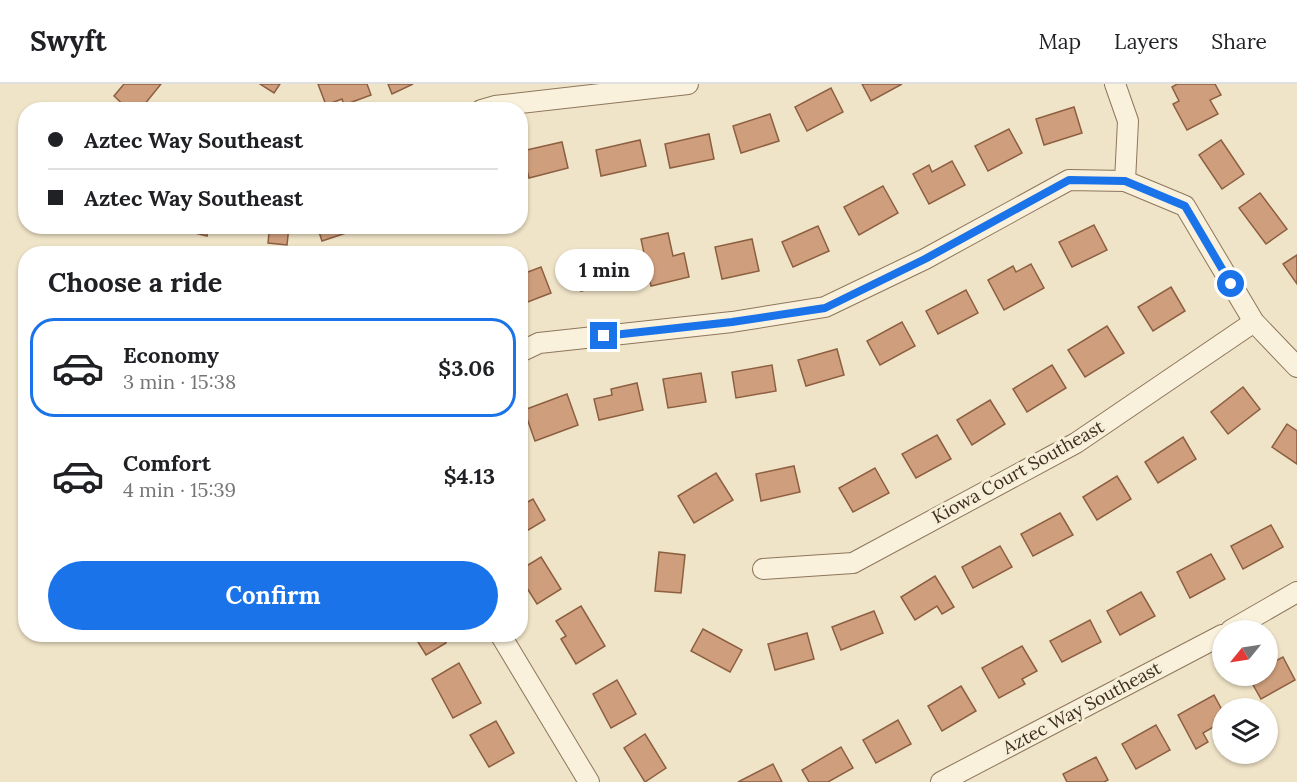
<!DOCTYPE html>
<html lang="en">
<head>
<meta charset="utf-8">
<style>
  body { margin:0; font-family:Lora,serif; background:#f6f6f6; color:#202124; height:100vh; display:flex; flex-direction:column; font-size:22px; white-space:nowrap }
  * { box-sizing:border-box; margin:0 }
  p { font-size:20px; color:#757577 }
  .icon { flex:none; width:33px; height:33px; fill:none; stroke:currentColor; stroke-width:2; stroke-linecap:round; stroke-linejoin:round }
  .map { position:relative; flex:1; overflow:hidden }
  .side { position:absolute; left:18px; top:162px; width:510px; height:396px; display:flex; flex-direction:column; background:#fff; border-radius:24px; box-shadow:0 2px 4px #0004 }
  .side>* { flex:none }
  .hud { position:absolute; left:18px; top:18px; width:510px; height:132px; border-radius:24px; box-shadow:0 2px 4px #0004; display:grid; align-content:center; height:132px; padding:0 30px; background:#fff }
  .needle { width:39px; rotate:240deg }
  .tools { position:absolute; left:1212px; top:536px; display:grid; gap:12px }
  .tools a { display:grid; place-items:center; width:66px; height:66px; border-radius:50%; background:#fff; box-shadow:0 2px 4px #0004; font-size:30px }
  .end { position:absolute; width:27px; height:27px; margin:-14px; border:8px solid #1a73e8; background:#fff; box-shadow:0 0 0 3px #fff }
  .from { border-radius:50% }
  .bubble { position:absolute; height:42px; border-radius:21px; background:#fff; box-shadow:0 2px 4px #0004; font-size:20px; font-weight:800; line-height:42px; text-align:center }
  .hud b { display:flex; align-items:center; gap:21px; height:57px; font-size:22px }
  .hud b+b { border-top:2px solid #e0e0e0 }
  .hud i { width:15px; height:15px; background:#202124 }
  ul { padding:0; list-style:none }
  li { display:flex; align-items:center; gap:18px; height:99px; margin:0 12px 9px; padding:0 18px; border:3px solid transparent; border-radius:24px }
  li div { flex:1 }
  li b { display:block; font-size:22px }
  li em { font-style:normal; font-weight:800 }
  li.active { border-color:#1a73e8 }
  li>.icon { width:54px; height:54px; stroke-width:1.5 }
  h2 { padding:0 30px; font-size:27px; line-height:72px }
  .cta { display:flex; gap:12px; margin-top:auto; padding:12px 30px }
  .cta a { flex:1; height:69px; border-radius:36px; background:#1a73e8; color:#fff; font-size:24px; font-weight:800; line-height:69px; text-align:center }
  header { display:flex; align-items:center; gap:36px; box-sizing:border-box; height:84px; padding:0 30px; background:#fff; border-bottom:2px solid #e0e0e0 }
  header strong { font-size:28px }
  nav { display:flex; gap:33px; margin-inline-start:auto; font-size:21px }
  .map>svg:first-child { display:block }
  .building { fill:#cf9f7d; stroke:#8d5f41; stroke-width:1.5 }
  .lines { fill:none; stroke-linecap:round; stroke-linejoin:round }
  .street-casing { stroke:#8d765c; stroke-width:22 }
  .street { stroke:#faf1dc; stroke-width:20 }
  .route { stroke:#1a73e8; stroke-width:8 }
  .labels { text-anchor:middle; stroke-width:6; stroke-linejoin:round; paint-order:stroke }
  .street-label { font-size:18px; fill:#3d2e20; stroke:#f7eed8 }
</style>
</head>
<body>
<header>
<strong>Swyft</strong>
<nav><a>Map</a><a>Layers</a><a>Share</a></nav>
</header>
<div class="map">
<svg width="1297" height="698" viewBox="0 0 1297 698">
  <rect width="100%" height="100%" fill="#f0e4c8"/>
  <g class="building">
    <path d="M124 0H161L140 26H129L114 12Z"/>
    <path d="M260 0H280L274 9Z"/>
    <path d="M318 0H367L371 11 344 21 342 15 326 21Z"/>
    <path d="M388 0H413L392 10Z"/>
    <path d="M862 0H902L871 17Z"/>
    <path d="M1177 0H1215L1221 11 1210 16 1218 30 1187 46 1173 20 1179 17 1172 3Z"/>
    <path d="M831 4 843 28 807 47 795 23Z"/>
    <path d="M1074 23 1082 49 1044 61 1036 35Z"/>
    <path d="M770 30 779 57 741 69 733 42Z"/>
    <path d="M1009 45 1022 69 988 87 975 62Z"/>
    <path d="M709 50 714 75 670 84 665 60Z"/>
    <path d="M640 56 646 82 601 92 596 66Z"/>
    <path d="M1221 56 1244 90 1222 105 1199 71Z"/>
    <path d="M562 58 568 84 529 94 522 67Z"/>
    <path d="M952 77 965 101 929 120 913 90 929 81 932 88Z"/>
    <path d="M883 102 898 129 859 151 844 123Z"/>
    <path d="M1260 109 1287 145 1266 160 1239 124Z"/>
    <path d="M1094 141 1107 166 1072 183 1059 158Z"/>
    <path d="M168 142H209L207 152Z"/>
    <path d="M249 142H289L287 161 268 159 269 149 249 147Z"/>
    <path d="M317 142H357L358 145 322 157Z"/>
    <path d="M818 142 829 167 793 183 782 158Z"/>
    <path d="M668 149 673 172 684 169 689 193 651 202 641 155Z"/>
    <path d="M752 155 759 187 722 195 715 163Z"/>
    <path d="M1297 171V200L1283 180Z"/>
    <path d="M621 173 626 197 581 207 576 183Z"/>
    <path d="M1031 180 1044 204 1004 226 988 196 1013 182 1016 188Z"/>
    <path d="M541 183 551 209 520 221V191Z"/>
    <path d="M1171 203 1185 227 1153 247 1138 223Z"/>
    <path d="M966 206 978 229 938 250 926 227Z"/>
    <path d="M902 238 915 262 880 281 867 257Z"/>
    <path d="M1107 242 1124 269 1085 293 1068 266Z"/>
    <path d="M837 265 844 291 806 302 798 276Z"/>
    <path d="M772 281 776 307 736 314 732 288Z"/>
    <path d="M1052 281 1066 304 1027 328 1013 305Z"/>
    <path d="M701 289 706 318 668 324 663 295Z"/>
    <path d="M637 299 643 326 599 336 594 315 612 311 611 305Z"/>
    <path d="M1243 303 1260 325 1228 350 1211 328Z"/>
    <path d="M567 310 578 341 535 357 524 326Z"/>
    <path d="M990 316 1005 340 972 361 957 336Z"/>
    <path d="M1287 340 1297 347V380L1272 363Z"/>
    <path d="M937 351 951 375 916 394 902 370Z"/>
    <path d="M1183 353 1196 375 1158 399 1145 378Z"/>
    <path d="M794 382 800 408 761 417 756 390Z"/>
    <path d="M875 384 889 409 853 428 839 404Z"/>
    <path d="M716 389 733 416 694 439 678 412Z"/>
    <path d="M1117 392 1131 415 1097 436 1083 413Z"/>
    <path d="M520 415 524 420 533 415 545 436 520 451Z"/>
    <path d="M1060 429 1073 451 1033 472 1021 450Z"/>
    <path d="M1271 441 1283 463 1243 485 1231 462Z"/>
    <path d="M1000 462 1012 483 973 504 962 483Z"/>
    <path d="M659 468 685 471 681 509 655 507Z"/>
    <path d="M1211 470 1225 495 1190 514 1177 488Z"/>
    <path d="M541 473 561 505 537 520 520 493V486Z"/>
    <path d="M935 492 954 523 942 530 937 522 915 536 901 513Z"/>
    <path d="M1141 508 1155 532 1120 551 1107 527Z"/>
    <path d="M581 522 605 562 576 580 561 555 566 552 556 537Z"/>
    <path d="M874 527 883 549 841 566 832 543Z"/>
    <path d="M1090 536 1101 558 1062 578 1050 557Z"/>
    <path d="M703 545 742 566 730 588 691 567Z"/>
    <path d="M807 549 814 575 775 586 768 560Z"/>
    <path d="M413 550H442L446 559 426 571Z"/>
    <path d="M1022 562 1037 587 1022 595 1025 600 999 614 982 584Z"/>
    <path d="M1283 573 1295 596 1261 615 1248 592 1268 591V581Z"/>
    <path d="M459 579 481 619 453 634 432 595Z"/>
    <path d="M617 596 636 630 611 644 593 610Z"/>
    <path d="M961 602 976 627 942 647 928 622Z"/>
    <path d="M1214 611 1222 626V638L1203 649 1208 658 1196 665 1178 631Z"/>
    <path d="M898 636 911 660 876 679 863 656Z"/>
    <path d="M496 637 514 669 489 683 470 651Z"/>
    <path d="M1156 641 1170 666 1136 685 1122 660Z"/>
    <path d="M645 650 666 684 645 698 624 664Z"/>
    <path d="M841 663 853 684 828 698H809L802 686Z"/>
    <path d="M1096 673 1108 696 1104 698H1067L1063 690Z"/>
    <path d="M773 680 782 698H738Z"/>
  </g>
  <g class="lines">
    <g class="street-casing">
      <g id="street">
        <path d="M1115 0 1128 37 1125 97"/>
        <path d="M481 26 495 22 688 0"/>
        <path d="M520 268 539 259 732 238 825 223 925 175 1069 96 1125 97 1185 122 1254 238 1297 283"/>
        <path d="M763 485 853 479 1076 359 1254 238"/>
        <path d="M1231 546 1297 508"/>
        <path d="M500 550 589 698"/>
        <path d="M941 698 1222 551"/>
      </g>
    </g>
    <use href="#street" class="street"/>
  </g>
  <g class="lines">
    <path class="route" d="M604 252 732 238 825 224 925 175 1069 96 1125 97 1185 122 1231 200"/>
  </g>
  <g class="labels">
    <g class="street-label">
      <text transform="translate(1018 388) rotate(-29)" y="6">Kiowa Court Southeast</text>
      <text transform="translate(1082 624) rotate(-28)" y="6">Aztec Way Southeast</text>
    </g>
  </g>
</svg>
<div class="tools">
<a><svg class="needle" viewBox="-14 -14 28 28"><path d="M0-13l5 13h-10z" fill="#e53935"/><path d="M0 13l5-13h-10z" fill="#757577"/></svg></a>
<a><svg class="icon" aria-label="layers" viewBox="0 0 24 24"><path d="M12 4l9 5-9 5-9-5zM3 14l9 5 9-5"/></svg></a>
</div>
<i class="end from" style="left:1231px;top:200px"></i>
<i class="end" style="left:604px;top:252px"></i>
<div class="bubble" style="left:555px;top:165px;width:99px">1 min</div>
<div class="hud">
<b><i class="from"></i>Aztec Way Southeast</b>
<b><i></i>Aztec Way Southeast</b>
</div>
<section class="side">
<h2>Choose a ride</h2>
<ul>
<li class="active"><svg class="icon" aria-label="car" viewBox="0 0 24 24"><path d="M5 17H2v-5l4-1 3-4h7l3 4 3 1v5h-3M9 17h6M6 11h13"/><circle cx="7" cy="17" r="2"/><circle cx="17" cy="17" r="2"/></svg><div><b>Economy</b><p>3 min · 15:38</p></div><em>$3.06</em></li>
<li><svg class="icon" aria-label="car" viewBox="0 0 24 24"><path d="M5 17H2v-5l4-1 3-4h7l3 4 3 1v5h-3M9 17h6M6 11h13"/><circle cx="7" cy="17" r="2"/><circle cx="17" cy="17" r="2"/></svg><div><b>Comfort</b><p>4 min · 15:39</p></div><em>$4.13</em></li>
</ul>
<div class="cta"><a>Confirm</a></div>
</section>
</div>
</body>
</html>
